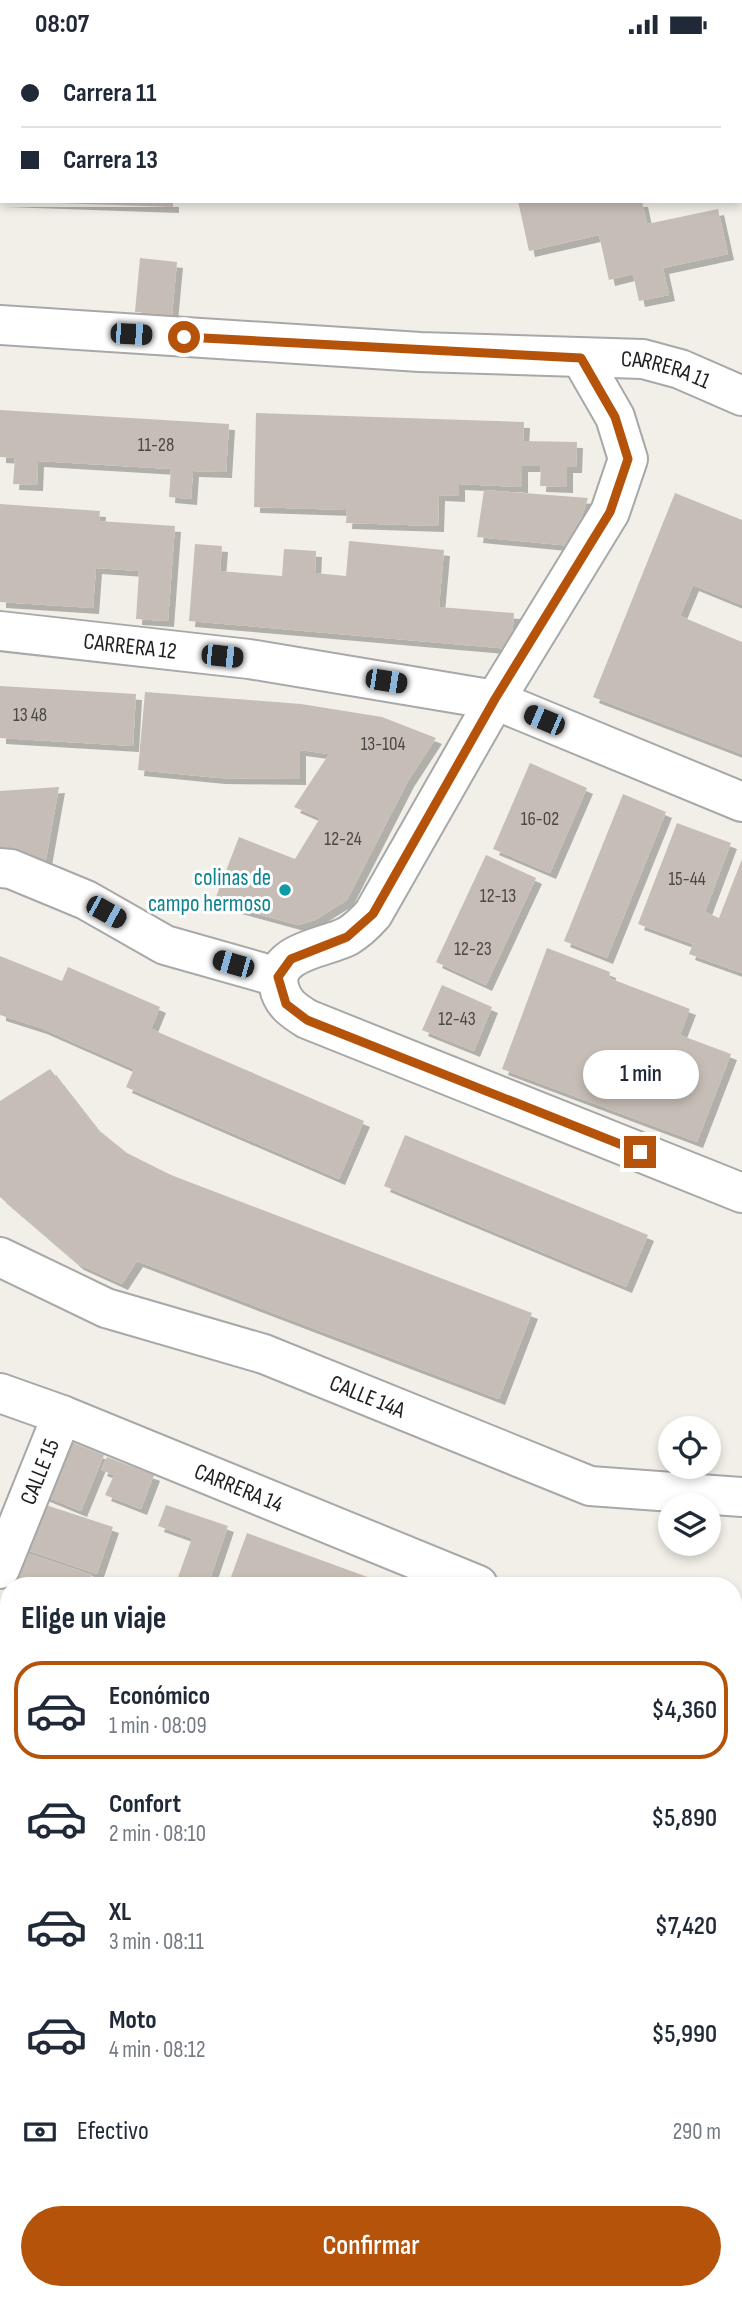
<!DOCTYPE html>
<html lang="es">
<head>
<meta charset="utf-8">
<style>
  body { margin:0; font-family:"Sofia Sans Condensed",sans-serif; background:#f2f2f3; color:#1f2937; height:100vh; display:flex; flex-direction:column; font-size:26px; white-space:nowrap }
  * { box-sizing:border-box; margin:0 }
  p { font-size:23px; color:#747a83 }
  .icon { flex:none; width:38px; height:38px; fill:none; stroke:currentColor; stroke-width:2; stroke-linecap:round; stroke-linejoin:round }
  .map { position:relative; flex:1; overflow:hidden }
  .panel { position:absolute; left:0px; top:1528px; width:742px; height:723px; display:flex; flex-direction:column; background:#fff; border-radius:28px 28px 0 0; box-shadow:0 4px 10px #0003 }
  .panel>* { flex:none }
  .guide { position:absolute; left:0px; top:0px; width:742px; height:154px; box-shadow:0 4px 10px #0003; display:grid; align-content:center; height:154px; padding:0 21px; background:#fff }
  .controls { position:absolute; left:658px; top:1367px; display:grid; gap:14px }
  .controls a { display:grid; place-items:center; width:63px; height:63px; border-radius:50%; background:#fff; box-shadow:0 4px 10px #0003; font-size:35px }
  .end { position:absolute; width:32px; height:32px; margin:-16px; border:9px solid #b45309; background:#fff; box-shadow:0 0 0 4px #fff }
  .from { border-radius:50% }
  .bubble { position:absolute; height:49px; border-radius:24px; background:#fff; box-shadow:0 4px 10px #0003; font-size:23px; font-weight:600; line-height:49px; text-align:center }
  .car { position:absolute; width:21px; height:42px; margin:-21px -10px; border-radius:9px; box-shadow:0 0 5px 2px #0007; background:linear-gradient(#222 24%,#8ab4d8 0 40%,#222 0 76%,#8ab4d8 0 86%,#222 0) }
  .guide b { display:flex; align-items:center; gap:24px; height:66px; font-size:26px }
  .guide b+b { border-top:2px solid #e0e1e3 }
  .guide i { width:18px; height:18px; background:#1f2937 }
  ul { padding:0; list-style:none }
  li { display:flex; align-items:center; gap:21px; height:98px; margin:0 14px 10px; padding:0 7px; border:4px solid transparent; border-radius:28px }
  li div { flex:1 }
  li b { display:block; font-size:26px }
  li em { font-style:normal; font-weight:600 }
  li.selected { border-color:#b45309 }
  li>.icon { width:63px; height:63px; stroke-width:1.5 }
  h2 { padding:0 21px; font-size:32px; line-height:84px }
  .pay { display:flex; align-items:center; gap:18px; height:77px; padding:0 21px; font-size:26px }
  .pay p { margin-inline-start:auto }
  .button { display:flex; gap:14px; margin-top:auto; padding:14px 21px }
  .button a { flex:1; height:80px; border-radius:42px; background:#b45309; color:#fff; font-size:28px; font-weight:600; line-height:80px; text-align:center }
  .status { display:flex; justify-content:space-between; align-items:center; height:49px; padding:0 35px; background:#fff; direction:ltr }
  .status svg { height:19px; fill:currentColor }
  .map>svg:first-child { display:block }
  .building { fill:#c6beb6; filter:url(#shadow) }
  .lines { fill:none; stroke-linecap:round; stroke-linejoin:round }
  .minor-casing { stroke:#a8a8a8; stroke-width:42 }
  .minor { stroke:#fff; stroke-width:38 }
  .route { stroke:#b45309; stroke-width:9 }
  .culture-dot { fill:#0f9aa8; stroke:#fff; stroke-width:2.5 }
  .labels { text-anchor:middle; stroke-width:6; stroke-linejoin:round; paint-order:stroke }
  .number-label { font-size:19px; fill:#4a4846 }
  .street-label { font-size:23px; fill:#212121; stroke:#fff }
  .culture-label { font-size:23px; fill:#0d838f; stroke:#fff; text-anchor:end }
</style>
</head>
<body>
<div class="status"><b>08:07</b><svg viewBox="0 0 49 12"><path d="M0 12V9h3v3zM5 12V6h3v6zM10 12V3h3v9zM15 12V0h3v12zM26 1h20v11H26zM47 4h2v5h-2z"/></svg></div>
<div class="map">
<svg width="742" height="2249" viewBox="0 0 742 2249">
  <defs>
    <filter id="shadow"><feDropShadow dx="6" dy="6" stdDeviation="0" flood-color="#0004"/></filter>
  </defs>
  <rect width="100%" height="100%" fill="#f1efe7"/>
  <g class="building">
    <path d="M0 152H173V158Z"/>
    <path d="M518 152H642L647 175 718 160 728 205 663 219 669 246 639 252 633 225 609 231 599 186 529 202Z"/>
    <path d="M140 209 177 213 172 266 135 263Z"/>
    <path d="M0 361 229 375 226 423 193 422 191 450 169 448 171 420 38 412 37 436 13 435 15 409 0 408Z"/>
    <path d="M256 364 524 373 523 392 577 393 576 418H567V438L540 437 541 417H522V438L459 435V447L439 446 438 477 346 474 347 461 254 458Z"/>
    <path d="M484 441 588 449 572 497 477 488Z"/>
    <path d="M675 444 742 471V556L693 536 680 567 742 593V705L593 648Z"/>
    <path d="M0 455 100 462 99 472 175 477 168 572 136 570 139 522 96 519 93 559 0 553Z"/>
    <path d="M349 492 444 501 439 558 514 564 511 600 189 572 195 495 222 497 220 522 282 527 284 500 316 502 315 524 346 527Z"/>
    <path d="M0 637 136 645 133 697 0 689Z"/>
    <path d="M145 643 301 655 382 668 436 689 408 732 347 851 315 871 298 876 214 853 239 788 295 810 320 769 294 758 329 705 300 701V730L219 729 138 721Z"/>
    <path d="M530 714 587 739 550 824 493 800Z"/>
    <path d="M59 738 45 816 0 810V742Z"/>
    <path d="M623 745 666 763 607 909 564 892Z"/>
    <path d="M677 774 731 794 705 863 719 869 742 810V924L689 905 693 895 638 875Z"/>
    <path d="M486 806 536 829 486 936 436 913Z"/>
    <path d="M547 899 610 923 609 929 690 960 680 986 731 1005 697 1093 502 1020Z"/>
    <path d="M0 907 62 932 68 918 160 958 151 980 364 1072 339 1130 126 1038 134 1020 41 979 0 966Z"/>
    <path d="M442 936 492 958 474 1002 422 981Z"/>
    <path d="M50 1020 96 1079 127 1104 171 1126 532 1264 499 1350 137 1212 122 1235 78 1215 0 1148V1052Z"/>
    <path d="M405 1086 648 1186 626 1238 384 1137Z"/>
    <path d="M74 1394 104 1406 81 1462 32 1442 50 1397Z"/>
    <path d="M107 1408 154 1426 141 1460 105 1446 114 1426 101 1421Z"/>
    <path d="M43 1455 113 1478 97 1525 18 1498 29 1463 43 1467Z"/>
    <path d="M166 1456 228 1477 208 1536H193L177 1531 192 1489 158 1477Z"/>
    <path d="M247 1484 288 1499 384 1534 228 1536Z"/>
    <path d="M27 1504 92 1526 88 1536H16Z"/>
    <path d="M0 1587 9 1590V1644L0 1641Z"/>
    <path d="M0 1670 9 1674V1697L0 1714Z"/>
    <path d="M733 1685 742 1689V1731L733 1753Z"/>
    <path d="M9 1709V1776L0 1772V1724L2 1725Z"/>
    <path d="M742 1808V1936L737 1934 734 1942 733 1830Z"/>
    <path d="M0 1963 9 1967V1997L0 1993Z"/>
    <path d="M733 1977 742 1980V2058L733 2054Z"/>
    <path d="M0 2100 9 2103V2140L0 2137Z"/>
    <path d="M733 2108 742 2111V2168L734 2191Z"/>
    <path d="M0 2159 9 2162V2176L0 2174Z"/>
    <path d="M0 2224 9 2227V2242H41L58 2249H0Z"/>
    <path d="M134 2242H233L230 2249H154Z"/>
    <path d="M241 2242H319L316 2249H259Z"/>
    <path d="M379 2242H426L423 2249H376Z"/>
    <path d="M448 2242H545L543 2249H446Z"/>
    <path d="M682 2242H724L721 2249H683L680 2248Z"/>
  </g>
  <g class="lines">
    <g class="minor-casing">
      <g id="minor">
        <path id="s1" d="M0 276 420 303 643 310 680 320 742 347"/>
        <path d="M581 309 615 368 628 410 610 463 495 651 373 865C365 874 358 881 348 887 326 899 272 902 279 938 282 954 294 962 307 970L742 1144"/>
        <path id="s2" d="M0 582 249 610 495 651 742 753"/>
        <path d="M0 819 11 820 86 851 165 896 278 928"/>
        <path id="s3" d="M0 1208 106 1259 264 1305 590 1437 742 1448"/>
        <path id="s4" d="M0 1344 62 1366 478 1536"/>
        <path id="s5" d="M0 1520 62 1366"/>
        <path d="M733 1634 742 1638"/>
        <path d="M0 1781 9 1784"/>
        <path d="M733 1790 742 1768"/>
        <path d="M733 2066 742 2069"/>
        <path d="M0 2195 9 2199"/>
        <path d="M127 2242 145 2249"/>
        <path d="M555 2249 557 2242"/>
      </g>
    </g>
    <use href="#minor" class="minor"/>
  </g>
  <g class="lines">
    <path class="route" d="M184 288 581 309 615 368 628 410 610 463 495 650 373 865 347 888 291 910 278 928 286 955 307 971 640 1103"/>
  </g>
  <circle class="culture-dot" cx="285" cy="841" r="7"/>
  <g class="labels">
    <g class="number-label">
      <text x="156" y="402">11-28</text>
      <text x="30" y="672">13 48</text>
      <text x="383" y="701">13-104</text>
      <text x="540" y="776">16-02</text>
      <text x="343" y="796">12-24</text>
      <text x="687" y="836">15-44</text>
      <text x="498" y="853">12-13</text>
      <text x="473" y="906">12-23</text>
      <text x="457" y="976">12-43</text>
    </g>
    <g class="street-label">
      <text dy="8" stroke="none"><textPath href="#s1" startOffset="668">CARRERA 11</textPath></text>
      <text dy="8" stroke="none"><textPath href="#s2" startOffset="131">CARRERA 12</textPath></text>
      <text dy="8" stroke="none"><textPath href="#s3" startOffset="394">CALLE 14A</textPath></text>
      <text dy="8" stroke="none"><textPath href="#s5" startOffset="105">CALLE 15</textPath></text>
      <text dy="8" stroke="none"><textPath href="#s4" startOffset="257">CARRERA 14</textPath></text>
    </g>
    <g class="culture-label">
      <text x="271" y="836">colinas de<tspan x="271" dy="26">campo hermoso</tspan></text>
    </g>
  </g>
</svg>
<div class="controls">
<a><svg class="icon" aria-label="locate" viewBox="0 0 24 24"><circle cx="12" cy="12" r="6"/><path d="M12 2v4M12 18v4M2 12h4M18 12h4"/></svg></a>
<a><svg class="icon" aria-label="layers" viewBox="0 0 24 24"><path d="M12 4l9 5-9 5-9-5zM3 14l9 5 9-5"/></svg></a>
</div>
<i class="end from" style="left:184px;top:288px"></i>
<i class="end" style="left:640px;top:1103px"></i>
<div class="bubble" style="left:583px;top:1001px;width:116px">1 min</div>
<i class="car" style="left:131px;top:285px;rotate:93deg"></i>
<i class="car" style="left:222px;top:607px;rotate:96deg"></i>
<i class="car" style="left:386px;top:632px;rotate:99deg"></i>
<i class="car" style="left:544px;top:671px;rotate:293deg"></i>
<i class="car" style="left:106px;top:863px;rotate:119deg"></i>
<i class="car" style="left:233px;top:915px;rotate:286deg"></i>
<div class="guide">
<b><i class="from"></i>Carrera 11</b>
<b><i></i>Carrera 13</b>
</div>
<section class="panel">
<h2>Elige un viaje</h2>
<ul>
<li class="selected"><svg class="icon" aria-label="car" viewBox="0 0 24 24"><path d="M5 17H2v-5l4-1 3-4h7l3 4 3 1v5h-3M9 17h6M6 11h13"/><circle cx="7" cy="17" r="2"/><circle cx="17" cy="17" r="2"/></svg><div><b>Económico</b><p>1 min · 08:09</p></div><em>$4,360</em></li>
<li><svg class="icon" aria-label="car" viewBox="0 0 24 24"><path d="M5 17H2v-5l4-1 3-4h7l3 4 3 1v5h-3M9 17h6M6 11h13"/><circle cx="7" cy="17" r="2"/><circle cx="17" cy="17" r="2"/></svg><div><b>Confort</b><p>2 min · 08:10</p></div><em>$5,890</em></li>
<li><svg class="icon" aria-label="car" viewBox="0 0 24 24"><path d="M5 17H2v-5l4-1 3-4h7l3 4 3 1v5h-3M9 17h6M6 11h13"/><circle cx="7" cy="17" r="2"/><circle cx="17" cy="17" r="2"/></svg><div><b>XL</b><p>3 min · 08:11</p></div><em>$7,420</em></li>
<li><svg class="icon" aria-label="car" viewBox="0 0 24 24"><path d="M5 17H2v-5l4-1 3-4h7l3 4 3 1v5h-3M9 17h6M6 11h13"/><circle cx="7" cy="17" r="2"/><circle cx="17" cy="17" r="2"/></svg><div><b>Moto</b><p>4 min · 08:12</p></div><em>$5,990</em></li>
</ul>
<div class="pay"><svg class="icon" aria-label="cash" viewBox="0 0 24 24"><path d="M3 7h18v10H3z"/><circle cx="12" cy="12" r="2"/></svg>Efectivo<p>290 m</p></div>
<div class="button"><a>Confirmar</a></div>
</section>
</div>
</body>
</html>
